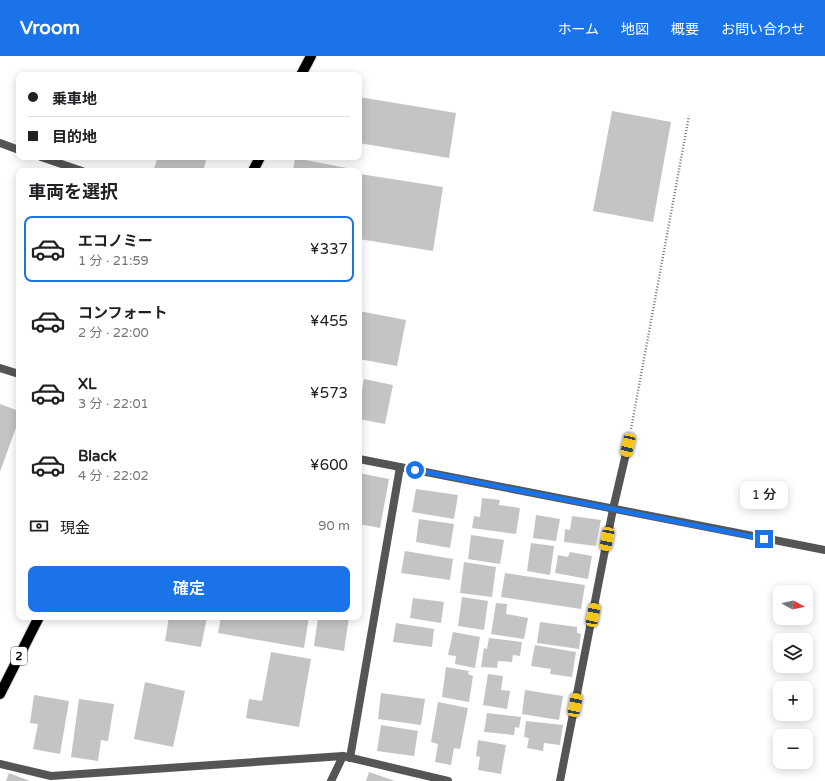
<!DOCTYPE html>
<html lang="ja">
<head>
<meta charset="utf-8">
<style>
  body { margin:0; font-family:"Varela Round","Noto Sans JP",sans-serif; background:#f2f2f2; color:#202124; height:100vh; display:flex; flex-direction:column; font-size:15px; white-space:nowrap }
  * { box-sizing:border-box; margin:0 }
  p { font-size:13px; color:#757577 }
  .icon { flex:none; width:22px; height:22px; fill:none; stroke:currentColor; stroke-width:2; stroke-linecap:round; stroke-linejoin:round }
  .map { position:relative; flex:1; overflow:hidden }
  .side { position:absolute; left:16px; top:112px; width:346px; height:452px; display:flex; flex-direction:column; background:#fff; border-radius:8px; box-shadow:0 2px 10px #0003 }
  .side>* { flex:none }
  .guide { position:absolute; left:16px; top:16px; width:346px; height:88px; border-radius:8px; box-shadow:0 2px 10px #0003; display:grid; align-content:center; height:88px; padding:0 12px; background:#fff }
  .needle { width:26px; rotate:98deg }
  .controls { position:absolute; left:773px; top:529px; display:grid; gap:8px }
  .controls a { display:grid; place-items:center; width:40px; height:40px; border-radius:8px; background:#fff; box-shadow:0 2px 10px #0003; font-size:20px }
  .end { position:absolute; width:18px; height:18px; margin:-9px; border:5px solid #1a73e8; background:#fff; box-shadow:0 0 0 2px #fff }
  .from { border-radius:50% }
  .bubble { position:absolute; height:28px; border-radius:8px; background:#fff; box-shadow:0 2px 10px #0003; font-size:13px; font-weight:600; line-height:28px; text-align:center }
  .car { position:absolute; width:12px; height:24px; margin:-12px -6px; border-radius:5px; box-shadow:0 0 3px 1px #0007; background:linear-gradient(#f5c518 24%,#345 0 40%,#f5c518 0 76%,#345 0 86%,#f5c518 0) }
  .guide b { display:flex; align-items:center; gap:14px; height:38px; font-size:15px }
  .guide b+b { border-top:1px solid #e0e0e0 }
  .guide i { width:10px; height:10px; background:#202124 }
  ul { padding:0; list-style:none }
  li { display:flex; align-items:center; gap:12px; height:66px; margin:0 8px 6px; padding:0 4px; border:2px solid transparent; border-radius:8px }
  li div { flex:1 }
  li b { display:block; font-size:15px }
  li em { font-style:normal; font-weight:600 }
  li.selected { border-color:#1a73e8 }
  li>.icon { width:36px; height:36px; stroke-width:1.5 }
  h2 { padding:0 12px; font-size:18px; line-height:48px }
  .pay { display:flex; align-items:center; gap:10px; height:44px; padding:0 12px; font-size:15px }
  .pay p { margin-inline-start:auto }
  .button { display:flex; gap:8px; margin-top:auto; padding:8px 12px }
  .button a { flex:1; height:46px; border-radius:8px; background:#1a73e8; color:#fff; font-size:16px; font-weight:600; line-height:46px; text-align:center }
  header { display:flex; align-items:center; gap:24px; box-sizing:border-box; height:56px; padding:0 20px; background:#1a73e8; color:#fff }
  header strong { font-size:19px }
  nav { display:flex; gap:22px; margin-inline-start:auto; font-size:14px }
  .map>svg:first-child { display:block }
  .building { fill:#c4c4c4 }
  .lines { fill:none; stroke-linecap:round; stroke-linejoin:round }
  .primary-casing { stroke:#dbdbdb; stroke-width:12 }
  .path { stroke:#777; stroke-width:2.5; stroke-dasharray:1 2; stroke-linecap:butt }
  .street { stroke:#555; stroke-width:8 }
  .primary { stroke:#000; stroke-width:10 }
  .route { stroke:#1a73e8; stroke-width:5 }
  .labels { text-anchor:middle; stroke-width:4; stroke-linejoin:round; paint-order:stroke }
  .shield { fill:#fff; stroke:#4c4c4c; stroke-width:1 }
  .shield-label { font-size:11px; font-weight:bold; fill:#000 }
</style>
</head>
<body>
<header>
<strong>Vroom</strong>
<nav><a>ホーム</a><a>地図</a><a>概要</a><a>お問い合わせ</a></nav>
</header>
<div class="map">
<svg width="825" height="725" viewBox="0 0 825 725">
  <rect width="100%" height="100%" fill="#fff"/>
  <g class="building">
    <path d="M359 41 456 57 449 102 359 87Z"/>
    <path d="M612 55 671 66 653 166 593 155Z"/>
    <path d="M158 101H207L203 115H153Z"/>
    <path d="M295 102 357 114 356 115H293Z"/>
    <path d="M360 118 443 131 433 195 359 183Z"/>
    <path d="M359 255 406 264 397 310 359 303Z"/>
    <path d="M364 323 393 329 385 368 359 363V351Z"/>
    <path d="M0 348 19 355V363L0 416Z"/>
    <path d="M359 417 389 423 380 472 359 468Z"/>
    <path d="M416 433 458 439 454 463 412 456Z"/>
    <path d="M482 442 500 444 499 449 520 452 516 478 472 472 474 460 480 461Z"/>
    <path d="M536 459 560 463 556 485 533 482Z"/>
    <path d="M572 460 601 464 596 490 564 486 565 473 570 474Z"/>
    <path d="M419 463 454 468 450 492 416 486Z"/>
    <path d="M471 479 504 484 500 508 468 503Z"/>
    <path d="M531 487 554 490 550 519 527 515Z"/>
    <path d="M405 495 453 503 450 524 401 517Z"/>
    <path d="M570 496 592 500 588 523 555 517 558 499 568 501Z"/>
    <path d="M464 506 496 511 492 541 460 537Z"/>
    <path d="M505 517 585 529 581 553 501 541Z"/>
    <path d="M462 541 488 545 484 574 458 570Z"/>
    <path d="M413 542 444 546 441 567 410 562Z"/>
    <path d="M496 547 507 548 506 558 528 562 524 583 491 578Z"/>
    <path d="M169 561H207L201 591 165 585Z"/>
    <path d="M221 561H309L304 592 218 577Z"/>
    <path d="M318 561H349L344 595 314 590Z"/>
    <path d="M540 566 577 571V577L581 578 579 593 537 587Z"/>
    <path d="M396 567 434 573 432 591 393 586Z"/>
    <path d="M453 576 480 581 475 612 455 608 456 600 448 599Z"/>
    <path d="M489 582 522 586 520 600 513 599 512 606 498 605 497 612 481 611 484 592 487 593Z"/>
    <path d="M535 589 576 596 572 621 550 618 551 613 531 610Z"/>
    <path d="M271 596 311 603 299 671 246 662 249 643 262 645Z"/>
    <path d="M446 611 469 615 468 618 473 620 469 646 442 641Z"/>
    <path d="M488 618 503 620 501 634 510 635 507 653 483 649Z"/>
    <path d="M145 626 185 635 173 691 134 683Z"/>
    <path d="M525 634 563 640 559 664 522 658Z"/>
    <path d="M381 637 425 643 421 669 378 663Z"/>
    <path d="M34 639 69 645 60 698 33 693 38 668 30 667Z"/>
    <path d="M79 643 114 648 108 685 101 684 98 705 71 701Z"/>
    <path d="M438 646 468 652 460 693 454 692 451 709 435 706 438 688 431 686Z"/>
    <path d="M487 657 521 661 519 672 515 671 514 679 484 676Z"/>
    <path d="M526 665 563 669 560 689 544 687 543 695 527 692 529 682 524 681Z"/>
    <path d="M381 669 418 675 414 700 377 695Z"/>
    <path d="M478 684 506 689 501 718 478 714 480 701 476 700Z"/>
    <path d="M369 716 395 725H366Z"/>
    <path d="M9 717 30 725H6Z"/>
  </g>
  <g class="lines">
    <g class="primary-casing">
      <g id="primary">
        <path d="M301 19 311 0"/>
        <path d="M253 115 260 101"/>
        <path d="M0 638 39 561"/>
      </g>
    </g>
    <path class="path" d="M631 373 689 60"/>
    <g class="street">
      <path d="M0 87 19 94"/>
      <path d="M41 101 82 115"/>
      <path d="M0 312 19 318"/>
      <path d="M359 403 825 494"/>
      <path d="M350 702 400 411"/>
      <path d="M0 708 51 720 343 700 448 725"/>
      <path d="M331 725 343 700"/>
      <path d="M560 725 613 453 628 389"/>
    </g>
    <use href="#primary" class="primary"/>
  </g>
  <g class="lines">
    <path class="route" d="M415 414 764 483"/>
  </g>
  <g class="labels">
    <rect class="shield" x="11" y="591" width="16" height="18" rx="3"/>
    <g class="shield-label">
      <text x="19" y="604">2</text>
    </g>
  </g>
</svg>
<div class="controls">
<a><svg class="needle" viewBox="-14 -14 28 28"><path d="M0-13l5 13h-10z" fill="#e53935"/><path d="M0 13l5-13h-10z" fill="#757577"/></svg></a>
<a><svg class="icon" aria-label="layers" viewBox="0 0 24 24"><path d="M12 4l9 5-9 5-9-5zM3 14l9 5 9-5"/></svg></a>
<a>+</a>
<a>−</a>
</div>
<i class="end from" style="left:415px;top:414px"></i>
<i class="end" style="left:764px;top:483px"></i>
<div class="bubble" style="left:740px;top:425px;width:48px">1 分</div>
<i class="car" style="left:628px;top:389px;rotate:193deg"></i>
<i class="car" style="left:607px;top:483px;rotate:191deg"></i>
<i class="car" style="left:593px;top:559px;rotate:11deg"></i>
<i class="car" style="left:575px;top:649px;rotate:11deg"></i>
<div class="guide">
<b><i class="from"></i>乗車地</b>
<b><i></i>目的地</b>
</div>
<section class="side">
<h2>車両を選択</h2>
<ul>
<li class="selected"><svg class="icon" aria-label="car" viewBox="0 0 24 24"><path d="M5 17H2v-5l4-1 3-4h7l3 4 3 1v5h-3M9 17h6M6 11h13"/><circle cx="7" cy="17" r="2"/><circle cx="17" cy="17" r="2"/></svg><div><b>エコノミー</b><p>1 分 · 21:59</p></div><em>¥337</em></li>
<li><svg class="icon" aria-label="car" viewBox="0 0 24 24"><path d="M5 17H2v-5l4-1 3-4h7l3 4 3 1v5h-3M9 17h6M6 11h13"/><circle cx="7" cy="17" r="2"/><circle cx="17" cy="17" r="2"/></svg><div><b>コンフォート</b><p>2 分 · 22:00</p></div><em>¥455</em></li>
<li><svg class="icon" aria-label="car" viewBox="0 0 24 24"><path d="M5 17H2v-5l4-1 3-4h7l3 4 3 1v5h-3M9 17h6M6 11h13"/><circle cx="7" cy="17" r="2"/><circle cx="17" cy="17" r="2"/></svg><div><b>XL</b><p>3 分 · 22:01</p></div><em>¥573</em></li>
<li><svg class="icon" aria-label="car" viewBox="0 0 24 24"><path d="M5 17H2v-5l4-1 3-4h7l3 4 3 1v5h-3M9 17h6M6 11h13"/><circle cx="7" cy="17" r="2"/><circle cx="17" cy="17" r="2"/></svg><div><b>Black</b><p>4 分 · 22:02</p></div><em>¥600</em></li>
</ul>
<div class="pay"><svg class="icon" aria-label="cash" viewBox="0 0 24 24"><path d="M3 7h18v10H3z"/><circle cx="12" cy="12" r="2"/></svg>現金<p>90 m</p></div>
<div class="button"><a>確定</a></div>
</section>
</div>
</body>
</html>
